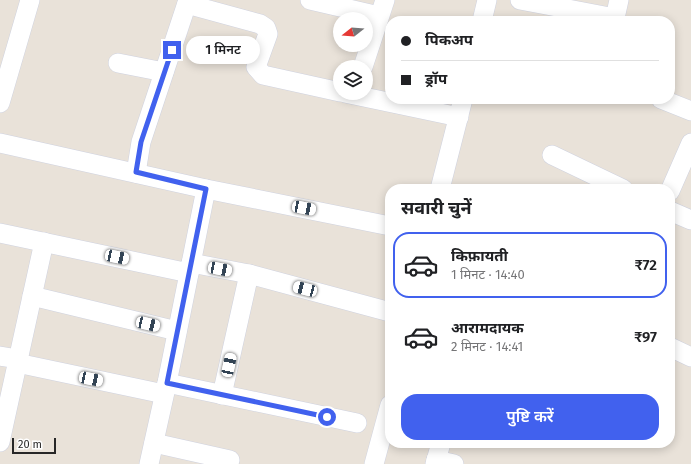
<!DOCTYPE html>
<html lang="hi">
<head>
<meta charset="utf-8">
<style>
  body { margin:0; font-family:"Fira Sans","Noto Sans Devanagari",sans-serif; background:#f6f6f6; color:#202124; height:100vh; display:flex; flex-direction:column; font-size:15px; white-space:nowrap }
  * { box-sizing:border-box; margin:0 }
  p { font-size:13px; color:#757577 }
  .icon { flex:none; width:22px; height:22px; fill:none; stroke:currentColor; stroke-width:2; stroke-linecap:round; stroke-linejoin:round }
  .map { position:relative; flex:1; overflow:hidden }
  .drawer { position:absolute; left:385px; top:184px; width:290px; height:264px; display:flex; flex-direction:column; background:#fff; border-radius:16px; box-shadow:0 2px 10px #0003 }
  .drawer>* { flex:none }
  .banner { position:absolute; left:385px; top:16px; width:290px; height:88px; border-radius:16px; box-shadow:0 2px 10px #0003; display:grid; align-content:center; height:88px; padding:0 16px; background:#fff }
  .needle { width:26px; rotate:253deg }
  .fabs { position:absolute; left:333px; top:12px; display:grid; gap:8px }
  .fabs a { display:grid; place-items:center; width:40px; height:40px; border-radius:50%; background:#fff; box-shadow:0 2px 10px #0003; font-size:20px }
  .scale { position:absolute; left:12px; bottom:10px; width:44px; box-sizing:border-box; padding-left:4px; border:2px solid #272727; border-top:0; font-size:11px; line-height:14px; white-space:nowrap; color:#272727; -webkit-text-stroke:3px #fff; paint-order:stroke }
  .end { position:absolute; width:18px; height:18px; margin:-9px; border:5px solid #4161ee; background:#fff; box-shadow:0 0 0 2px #fff }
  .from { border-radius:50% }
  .bubble { position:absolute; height:28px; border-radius:14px; background:#fff; box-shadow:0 2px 10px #0003; font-size:13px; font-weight:600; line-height:28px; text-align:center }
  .car { position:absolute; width:12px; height:24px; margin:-12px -6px; border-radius:5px; box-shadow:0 0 3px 1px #0007; background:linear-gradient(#fff 24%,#345 0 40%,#fff 0 76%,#345 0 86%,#fff 0) }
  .banner b { display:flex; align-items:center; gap:14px; height:38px; font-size:15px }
  .banner b+b { border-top:1px solid #e0e0e0 }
  .banner i { width:10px; height:10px; background:#202124 }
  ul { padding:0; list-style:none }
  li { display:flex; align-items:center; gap:12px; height:66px; margin:0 8px 6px; padding:0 8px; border:2px solid transparent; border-radius:16px }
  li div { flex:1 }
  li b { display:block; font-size:15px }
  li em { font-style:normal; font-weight:600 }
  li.current { border-color:#4161ee }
  li>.icon { width:36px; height:36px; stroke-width:1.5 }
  h2 { padding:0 16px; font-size:18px; line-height:48px }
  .button { display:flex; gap:8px; margin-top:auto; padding:8px 16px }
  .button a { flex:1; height:46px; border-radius:16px; background:#4161ee; color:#fff; font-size:16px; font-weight:600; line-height:46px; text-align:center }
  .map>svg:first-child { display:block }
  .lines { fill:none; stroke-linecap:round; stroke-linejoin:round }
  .minor-casing { stroke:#cfd2df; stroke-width:20 }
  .minor { stroke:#fff; stroke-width:19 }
  .route { stroke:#4161ee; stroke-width:5 }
</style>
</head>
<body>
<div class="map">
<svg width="691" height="464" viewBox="0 0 691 464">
  <rect width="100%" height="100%" fill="#e9e2d9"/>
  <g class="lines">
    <g class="minor-casing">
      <g id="minor">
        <path d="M310 0 379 16"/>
        <path d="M520 0 615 18 613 21"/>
        <path d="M187 4 260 24 266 28 268 34 256 67 263 75 340 92"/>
        <path d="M615 18 619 0"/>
        <path d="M482 21 487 0"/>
        <path d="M118 63 164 72"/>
        <path d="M363 67 385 0"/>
        <path d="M345 93 459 117"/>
        <path d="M661 99 691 111"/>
        <path d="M0 103 30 0"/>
        <path d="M0 143 206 189 390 226"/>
        <path d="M552 155 623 189"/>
        <path d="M136 173 141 142 188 0"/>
        <path d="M440 189 463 99"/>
        <path d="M670 191 691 143"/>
        <path d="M670 211 691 220"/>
        <path d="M0 233 189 273"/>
        <path d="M191 263 249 274 222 395"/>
        <path d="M249 274 390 312"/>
        <path d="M32 296 177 331"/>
        <path d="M670 347 691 357"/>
        <path d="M0 356 18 359"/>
        <path d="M17 363 164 394"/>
        <path d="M167 383 357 423"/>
        <path d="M0 442 44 242"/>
        <path d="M154 443 230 460"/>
        <path d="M436 460 454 464"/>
        <path d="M149 464 167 383 206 189"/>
        <path d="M374 464 390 405"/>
        <path d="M435 464 441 443"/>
      </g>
    </g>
    <use href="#minor" class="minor"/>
  </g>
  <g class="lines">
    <path class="route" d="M172 50 141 142 136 172 206 189 167 383 327 417"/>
  </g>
</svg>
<div class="fabs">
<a><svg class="needle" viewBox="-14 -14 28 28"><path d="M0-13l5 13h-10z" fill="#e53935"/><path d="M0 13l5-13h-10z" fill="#757577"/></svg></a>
<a><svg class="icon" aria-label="layers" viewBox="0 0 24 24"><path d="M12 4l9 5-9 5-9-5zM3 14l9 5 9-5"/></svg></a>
</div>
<div class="scale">20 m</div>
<i class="end from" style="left:327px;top:417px"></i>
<i class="end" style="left:172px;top:50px"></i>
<div class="bubble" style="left:186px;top:36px;width:74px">1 मिनट</div>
<i class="car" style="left:304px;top:208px;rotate:101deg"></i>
<i class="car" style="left:117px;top:257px;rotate:102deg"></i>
<i class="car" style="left:220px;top:269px;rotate:101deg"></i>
<i class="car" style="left:305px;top:289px;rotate:285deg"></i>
<i class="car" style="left:148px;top:324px;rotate:103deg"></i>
<i class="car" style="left:229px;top:365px;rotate:12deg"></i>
<i class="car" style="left:91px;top:379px;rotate:102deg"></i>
<div class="banner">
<b><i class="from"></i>पिकअप</b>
<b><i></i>ड्रॉप</b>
</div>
<section class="drawer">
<h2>सवारी चुनें</h2>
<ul>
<li class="current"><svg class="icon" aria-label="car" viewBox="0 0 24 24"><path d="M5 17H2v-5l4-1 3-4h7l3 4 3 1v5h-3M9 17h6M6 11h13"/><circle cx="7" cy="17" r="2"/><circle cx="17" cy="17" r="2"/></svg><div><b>किफ़ायती</b><p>1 मिनट · 14:40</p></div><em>₹72</em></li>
<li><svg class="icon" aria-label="car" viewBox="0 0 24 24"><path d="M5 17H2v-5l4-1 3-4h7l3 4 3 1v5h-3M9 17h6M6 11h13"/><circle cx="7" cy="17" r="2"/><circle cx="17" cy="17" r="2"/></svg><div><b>आरामदायक</b><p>2 मिनट · 14:41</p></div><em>₹97</em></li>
</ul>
<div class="button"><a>पुष्टि करें</a></div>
</section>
</div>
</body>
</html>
